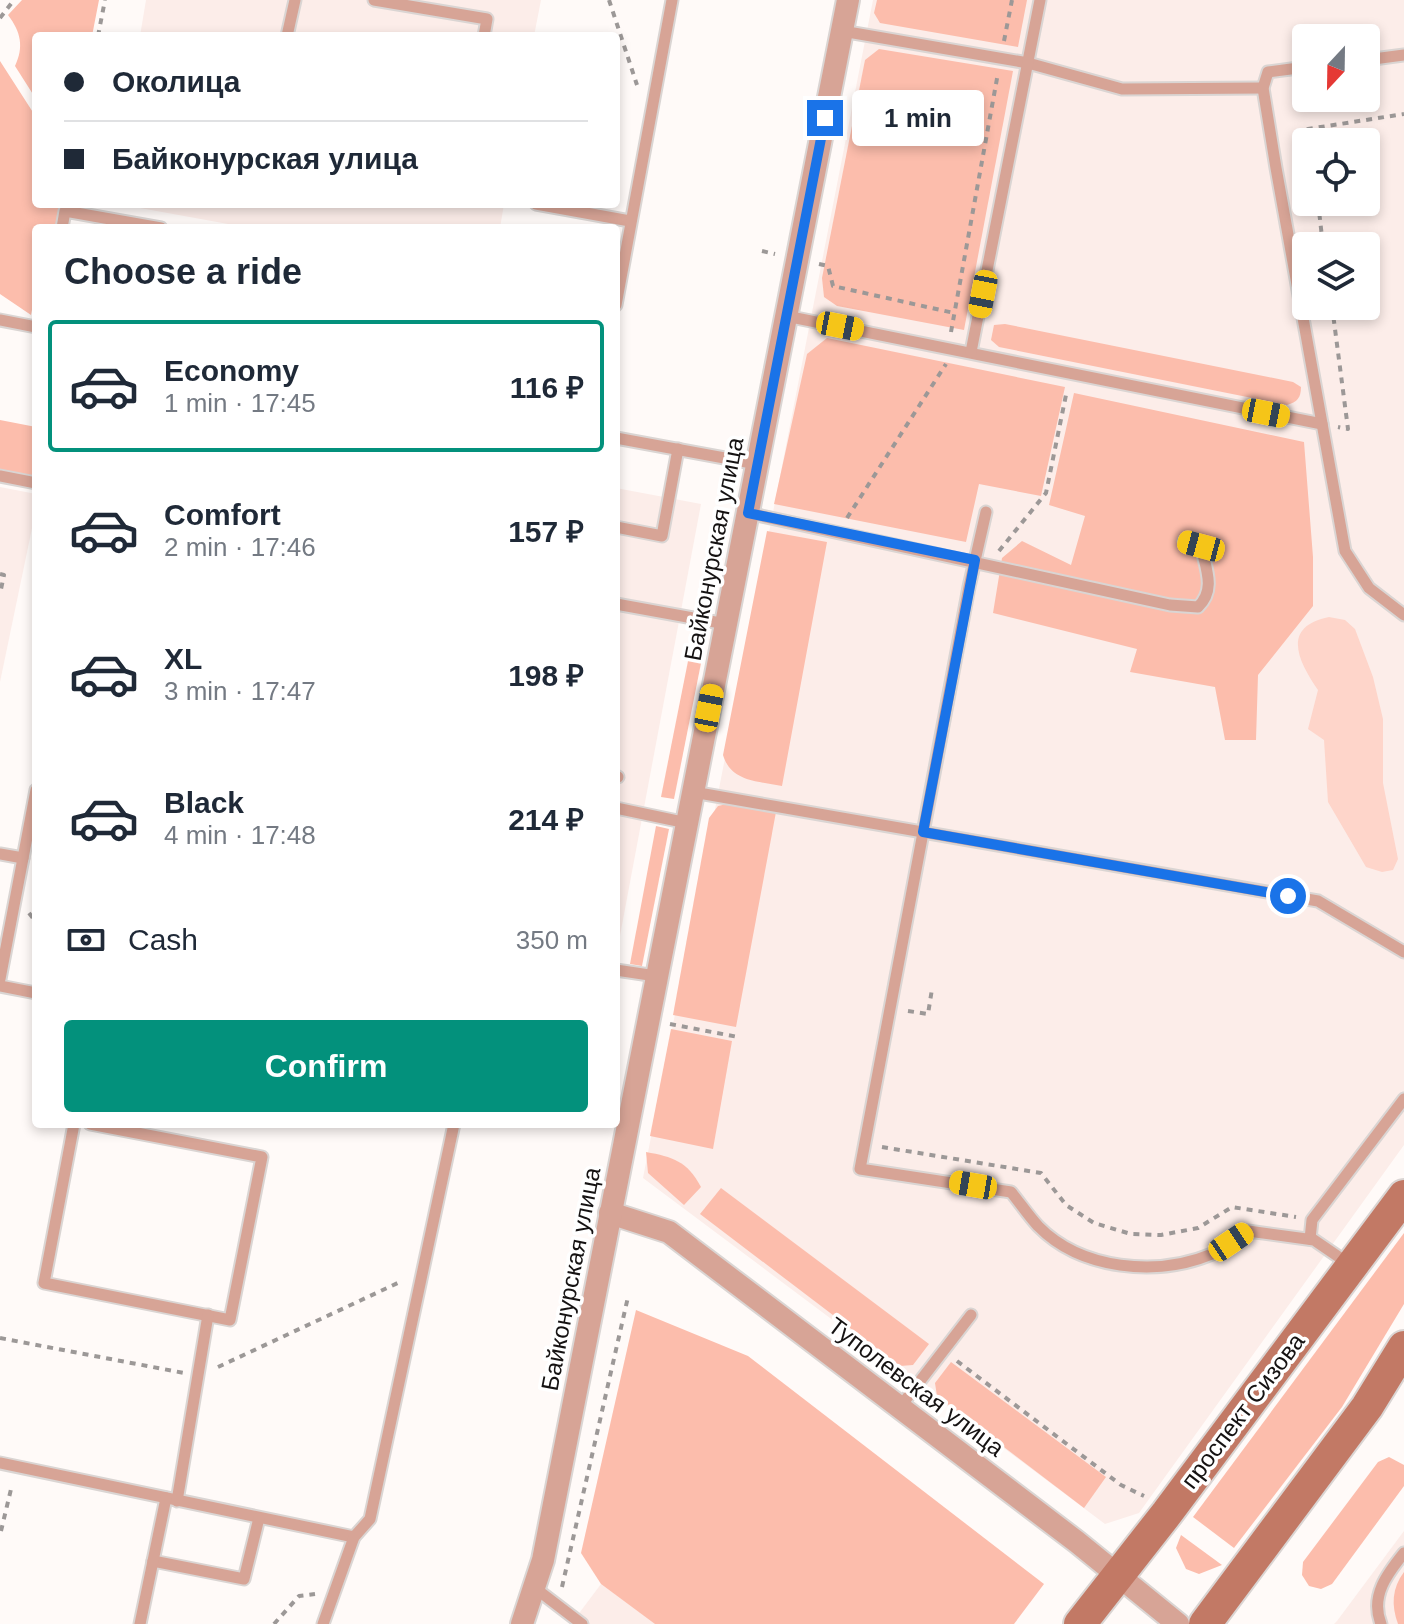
<!DOCTYPE html>
<html lang="en">
<head>
<meta charset="utf-8">
<style>
  body { margin:0; font-family:Helvetica,sans-serif; background:#f6f6f7; color:#1f2937; height:100vh; display:flex; flex-direction:column; font-size:30px; white-space:nowrap }
  * { box-sizing:border-box; margin:0 }
  p { font-size:26px; color:#747a83 }
  .icon { flex:none; width:44px; height:44px; fill:none; stroke:currentColor; stroke-width:2; stroke-linecap:round; stroke-linejoin:round }
  .map { position:relative; flex:1; overflow:hidden }
  .side { position:absolute; left:32px; top:224px; width:588px; height:904px; display:flex; flex-direction:column; background:#fff; border-radius:8px; box-shadow:0 4px 12px #0003 }
  .side>* { flex:none }
  .hud { position:absolute; left:32px; top:32px; width:588px; height:176px; border-radius:8px; box-shadow:0 4px 12px #0003; display:grid; align-content:center; height:176px; padding:0 32px; background:#fff }
  .needle { width:52px; rotate:202deg }
  .buttons { position:absolute; left:1292px; top:24px; display:grid; gap:16px }
  .buttons a { display:grid; place-items:center; width:88px; height:88px; border-radius:8px; background:#fff; box-shadow:0 4px 12px #0003; font-size:40px }
  .end { position:absolute; width:36px; height:36px; margin:-18px; border:10px solid #1a73e8; background:#fff; box-shadow:0 0 0 4px #fff }
  .from { border-radius:50% }
  .bubble { position:absolute; height:56px; border-radius:8px; background:#fff; box-shadow:0 4px 12px #0003; font-size:26px; font-weight:800; line-height:56px; text-align:center }
  .car { position:absolute; width:24px; height:48px; margin:-24px -12px; border-radius:10px; box-shadow:0 0 6px 2px #0007; background:linear-gradient(#f5c518 24%,#345 0 40%,#f5c518 0 76%,#345 0 86%,#f5c518 0) }
  .hud b { display:flex; align-items:center; gap:28px; height:76px; font-size:30px }
  .hud b+b { border-top:2px solid #e0e1e3 }
  .hud i { width:20px; height:20px; background:#1f2937 }
  ul { padding:0; list-style:none }
  li { display:flex; align-items:center; gap:24px; height:132px; margin:0 16px 12px; padding:0 16px; border:4px solid transparent; border-radius:8px }
  li div { flex:1 }
  li b { display:block; font-size:30px }
  li em { font-style:normal; font-weight:800 }
  li.current { border-color:#03917c }
  li>.icon { width:72px; height:72px; stroke-width:1.5 }
  h2 { padding:0 32px; font-size:36px; line-height:96px }
  .pay { display:flex; align-items:center; gap:20px; height:88px; padding:0 32px; font-size:30px }
  .pay p { margin-inline-start:auto }
  .action { display:flex; gap:16px; margin-top:auto; padding:16px 32px }
  .action a { flex:1; height:92px; border-radius:8px; background:#03917c; color:#fff; font-size:32px; font-weight:800; line-height:92px; text-align:center }
  .map>svg:first-child { display:block }
  .built { fill:#fcede9; fill-rule:evenodd }
  .green { fill:#fcbdac }
  .water { fill:#fed5ca }
  .lines { fill:none; stroke-linecap:round; stroke-linejoin:round }
  .lane-casing { stroke:#dad5d3; stroke-width:15 }
  .street-casing { stroke:#dad5d3; stroke-width:26 }
  .secondary-casing { stroke:#dad5d3; stroke-width:36 }
  .path { stroke:#9c9897; stroke-width:4; stroke-dasharray:6 6; stroke-linecap:butt }
  .lane { stroke:#d7a496; stroke-width:11 }
  .street { stroke:#d7a496; stroke-width:22 }
  .secondary { stroke:#c27965; stroke-width:32 }
  .route { stroke:#1a73e8; stroke-width:10 }
  .labels { text-anchor:middle; stroke-width:7; stroke-linejoin:round; paint-order:stroke }
  .street-label { font-size:24px; fill:#151212; stroke:#fff }
</style>
</head>
<body>
<div class="map">
<svg width="1404" height="1624" viewBox="0 0 1404 1624">
  <rect width="100%" height="100%" fill="#fffaf8"/>
  <g class="built">
    <path d="M146 0H541L534 36H140Z"/>
    <path d="M873 0H1404V1145L1139 1513 1105 1524 643 1178ZM1306 38H1366V98H1306ZM1306 142H1366V202H1306ZM1306 246H1366V306H1306Z"/>
    <path d="M118 204H504L500 228H250Z"/>
    <path d="M0 487 36 494V509L0 682Z"/>
    <path d="M616 488 701 504 616 957Z"/>
    <path d="M1404 1531V1624H1334L1337 1621Z"/>
    <path d="M601 1584 656 1624H571Z"/>
  </g>
  <g class="green">
    <path d="M22 0H99L92 36H36V99L15 66C24 47 21 32 8 15Z"/>
    <path d="M877 0H1027L1018 47 880 23 874 13Z"/>
    <path d="M879 49 1013 71 964 330 837 306 824 297 822 278 865 60Z"/>
    <path d="M0 61 36 117V204H63L59 228H36V289L31 315 0 294Z"/>
    <path d="M1005 324 1293 382 1301 387C1301 398 1297 402 1287 405L999 347 991 340 994 325Z"/>
    <path d="M827 338 1065 387 1041 496 979 484 966 542 774 504 807 354Z"/>
    <path d="M1074 393 1304 442 1313 557V606L1258 675 1256 740H1225L1215 687 1130 672 1137 649 993 613 1002 558 1022 541 1071 565 1085 516 1049 505Z"/>
    <path d="M0 420 36 427V478L0 471Z"/>
    <path d="M767 531 827 542 782 786C758 781 731 782 723 755Z"/>
    <path d="M694 631 707 633 674 799 661 797Z"/>
    <path d="M731 803 776 812 736 1027 673 1015 709 818 718 806Z"/>
    <path d="M656 826 669 829 642 966 630 964Z"/>
    <path d="M671 1029 732 1041 713 1149 650 1136Z"/>
    <path d="M646 1152C673 1157 687 1161 701 1187L684 1205 648 1173Z"/>
    <path d="M721 1188 929 1344 913 1365 900 1366 700 1214Z"/>
    <path d="M1404 1233V1304L1342 1407 1234 1548 1193 1517Z"/>
    <path d="M636 1310 748 1356 1044 1584 1014 1624H655L601 1584 581 1553Z"/>
    <path d="M951 1362 1106 1477 1084 1508 937 1396 935 1383Z"/>
    <path d="M1389 1457 1404 1465V1486L1332 1584 1321 1589 1309 1586 1302 1575 1303 1562 1378 1462Z"/>
    <path d="M1181 1535 1222 1565 1199 1574 1186 1569 1176 1548Z"/>
    <path d="M1404 1572V1624H1398C1391 1605 1392 1588 1404 1572Z"/>
  </g>
  <path class="water" d="M1329 617 1345 620 1355 629 1373 677 1383 719V783L1398 859 1393 870 1382 872 1366 867 1328 802 1324 740 1308 729 1318 690C1299 662 1280 627 1329 617Z"/>
  <g class="lines">
    <g class="lane-casing">
      <g id="lane">
        <path d="M374 0 487 19 484 36"/>
        <path d="M842 31 1028 63 1122 89 1263 88"/>
        <path d="M287 36 295 0"/>
        <path d="M1366 60 1404 55"/>
        <path d="M1306 67 1268 72 1263 88 1276 168 1345 551 1369 588 1404 615"/>
        <path d="M536 204 630 221"/>
        <path d="M62 228 65 211 161 228"/>
        <path d="M616 305 672 0"/>
        <path d="M786 316 1322 424"/>
        <path d="M0 320 36 327"/>
        <path d="M971 352 1040 0"/>
        <path d="M616 438 757 464"/>
        <path d="M0 476 36 483"/>
        <path d="M986 512 969 587 860 1169 1011 1192C1020 1203 1028 1215 1038 1226 1081 1270 1157 1277 1212 1254 1224 1249 1236 1238 1248 1231L1314 1240 1349 1264"/>
        <path d="M748 513 1170 605 1198 607C1216 590 1206 569 1201 546L1184 541"/>
        <path d="M616 527 662 536 678 449"/>
        <path d="M616 604 726 624"/>
        <path d="M616 776 618 777"/>
        <path d="M693 792 1318 901 1404 952"/>
        <path d="M616 808 687 823"/>
        <path d="M0 854 23 858"/>
        <path d="M616 970 656 976"/>
        <path d="M0 979 36 790"/>
        <path d="M0 986 36 993"/>
        <path d="M74 1124 44 1283 230 1320 262 1157 90 1124"/>
        <path d="M1310 1239 1312 1220 1404 1099"/>
        <path d="M900 1407 971 1315"/>
        <path d="M0 1463 354 1537"/>
        <path d="M177 1501 208 1315"/>
        <path d="M153 1561 244 1579 259 1518"/>
        <path d="M535 1588 582 1624"/>
        <path d="M140 1624 166 1498"/>
        <path d="M323 1624 354 1537 370 1519 454 1124"/>
        <path d="M1381 1624C1370 1596 1387 1574 1404 1553"/>
      </g>
    </g>
    <g class="street-casing">
      <g id="street">
        <path d="M610 1213 669 1232 1077 1542 1178 1624"/>
        <path d="M522 1624 543 1560 848 0"/>
      </g>
    </g>
    <g class="secondary-casing">
      <g id="secondary">
        <path d="M1080 1624 1167 1513 1404 1196"/>
        <path d="M1205 1624 1367 1407 1404 1347"/>
      </g>
    </g>
    <g class="path">
      <path d="M609 0 637 85"/>
      <path d="M0 18 14 0"/>
      <path d="M98 36 105 0"/>
      <path d="M1004 41 1012 0"/>
      <path d="M1310 142 1308 129 1404 114"/>
      <path d="M1318 202 1323 246"/>
      <path d="M762 251 775 254"/>
      <path d="M819 264 828 266 833 286 954 313"/>
      <path d="M1332 306 1348 429 1338 427"/>
      <path d="M951 332 998 73"/>
      <path d="M847 518 946 364"/>
      <path d="M999 551 1046 493 1067 390"/>
      <path d="M0 574 4 575 0 594"/>
      <path d="M29 913 36 922"/>
      <path d="M908 1011 928 1014 932 989"/>
      <path d="M670 1024 738 1037"/>
      <path d="M882 1147 1041 1173 1066 1205 1094 1223 1131 1234 1161 1235 1198 1228 1232 1207 1296 1217"/>
      <path d="M0 1338 184 1373"/>
      <path d="M957 1361 1121 1485 1144 1496"/>
      <path d="M218 1367 402 1281"/>
      <path d="M1 1531 12 1485"/>
      <path d="M562 1587 628 1297"/>
      <path d="M274 1624 299 1596 315 1594"/>
    </g>
    <use href="#lane" class="lane"/>
    <use href="#street" class="street"/>
    <use href="#secondary" class="secondary"/>
  </g>
  <g class="lines">
    <path class="route" d="M825 118 748 513 975 560 923 832 1288 896"/>
  </g>
  <g class="labels">
    <g class="street-label">
      <text transform="translate(714 549) rotate(-79)" y="8">Байконурская улица</text>
      <text transform="translate(571 1279) rotate(-79)" y="8">Байконурская улица</text>
      <text transform="translate(916 1387) rotate(37)" y="8">Туполевская улица</text>
      <text transform="translate(1243 1411) rotate(-53)" y="8">проспект Сизова</text>
    </g>
  </g>
</svg>
<div class="buttons">
<a><svg class="needle" viewBox="-14 -14 28 28"><path d="M0-13l5 13h-10z" fill="#e53935"/><path d="M0 13l5-13h-10z" fill="#747a83"/></svg></a>
<a><svg class="icon" aria-label="locate" viewBox="0 0 24 24"><circle cx="12" cy="12" r="6"/><path d="M12 2v4M12 18v4M2 12h4M18 12h4"/></svg></a>
<a><svg class="icon" aria-label="layers" viewBox="0 0 24 24"><path d="M12 4l9 5-9 5-9-5zM3 14l9 5 9-5"/></svg></a>
</div>
<i class="end from" style="left:1288px;top:896px"></i>
<i class="end" style="left:825px;top:118px"></i>
<div class="bubble" style="left:852px;top:90px;width:132px">1 min</div>
<i class="car" style="left:983px;top:294px;rotate:191deg"></i>
<i class="car" style="left:840px;top:326px;rotate:101deg"></i>
<i class="car" style="left:1266px;top:413px;rotate:101deg"></i>
<i class="car" style="left:1201px;top:546px;rotate:285deg"></i>
<i class="car" style="left:709px;top:708px;rotate:11deg"></i>
<i class="car" style="left:973px;top:1185px;rotate:280deg"></i>
<i class="car" style="left:1231px;top:1242px;rotate:56deg"></i>
<div class="hud">
<b><i class="from"></i>Околица</b>
<b><i></i>Байконурская улица</b>
</div>
<section class="side">
<h2>Choose a ride</h2>
<ul>
<li class="current"><svg class="icon" aria-label="car" viewBox="0 0 24 24"><path d="M5 17H2v-5l4-1 3-4h7l3 4 3 1v5h-3M9 17h6M6 11h13"/><circle cx="7" cy="17" r="2"/><circle cx="17" cy="17" r="2"/></svg><div><b>Economy</b><p>1 min · 17:45</p></div><em>116 ₽</em></li>
<li><svg class="icon" aria-label="car" viewBox="0 0 24 24"><path d="M5 17H2v-5l4-1 3-4h7l3 4 3 1v5h-3M9 17h6M6 11h13"/><circle cx="7" cy="17" r="2"/><circle cx="17" cy="17" r="2"/></svg><div><b>Comfort</b><p>2 min · 17:46</p></div><em>157 ₽</em></li>
<li><svg class="icon" aria-label="car" viewBox="0 0 24 24"><path d="M5 17H2v-5l4-1 3-4h7l3 4 3 1v5h-3M9 17h6M6 11h13"/><circle cx="7" cy="17" r="2"/><circle cx="17" cy="17" r="2"/></svg><div><b>XL</b><p>3 min · 17:47</p></div><em>198 ₽</em></li>
<li><svg class="icon" aria-label="car" viewBox="0 0 24 24"><path d="M5 17H2v-5l4-1 3-4h7l3 4 3 1v5h-3M9 17h6M6 11h13"/><circle cx="7" cy="17" r="2"/><circle cx="17" cy="17" r="2"/></svg><div><b>Black</b><p>4 min · 17:48</p></div><em>214 ₽</em></li>
</ul>
<div class="pay"><svg class="icon" aria-label="cash" viewBox="0 0 24 24"><path d="M3 7h18v10H3z"/><circle cx="12" cy="12" r="2"/></svg>Cash<p>350 m</p></div>
<div class="action"><a>Confirm</a></div>
</section>
</div>
</body>
</html>
